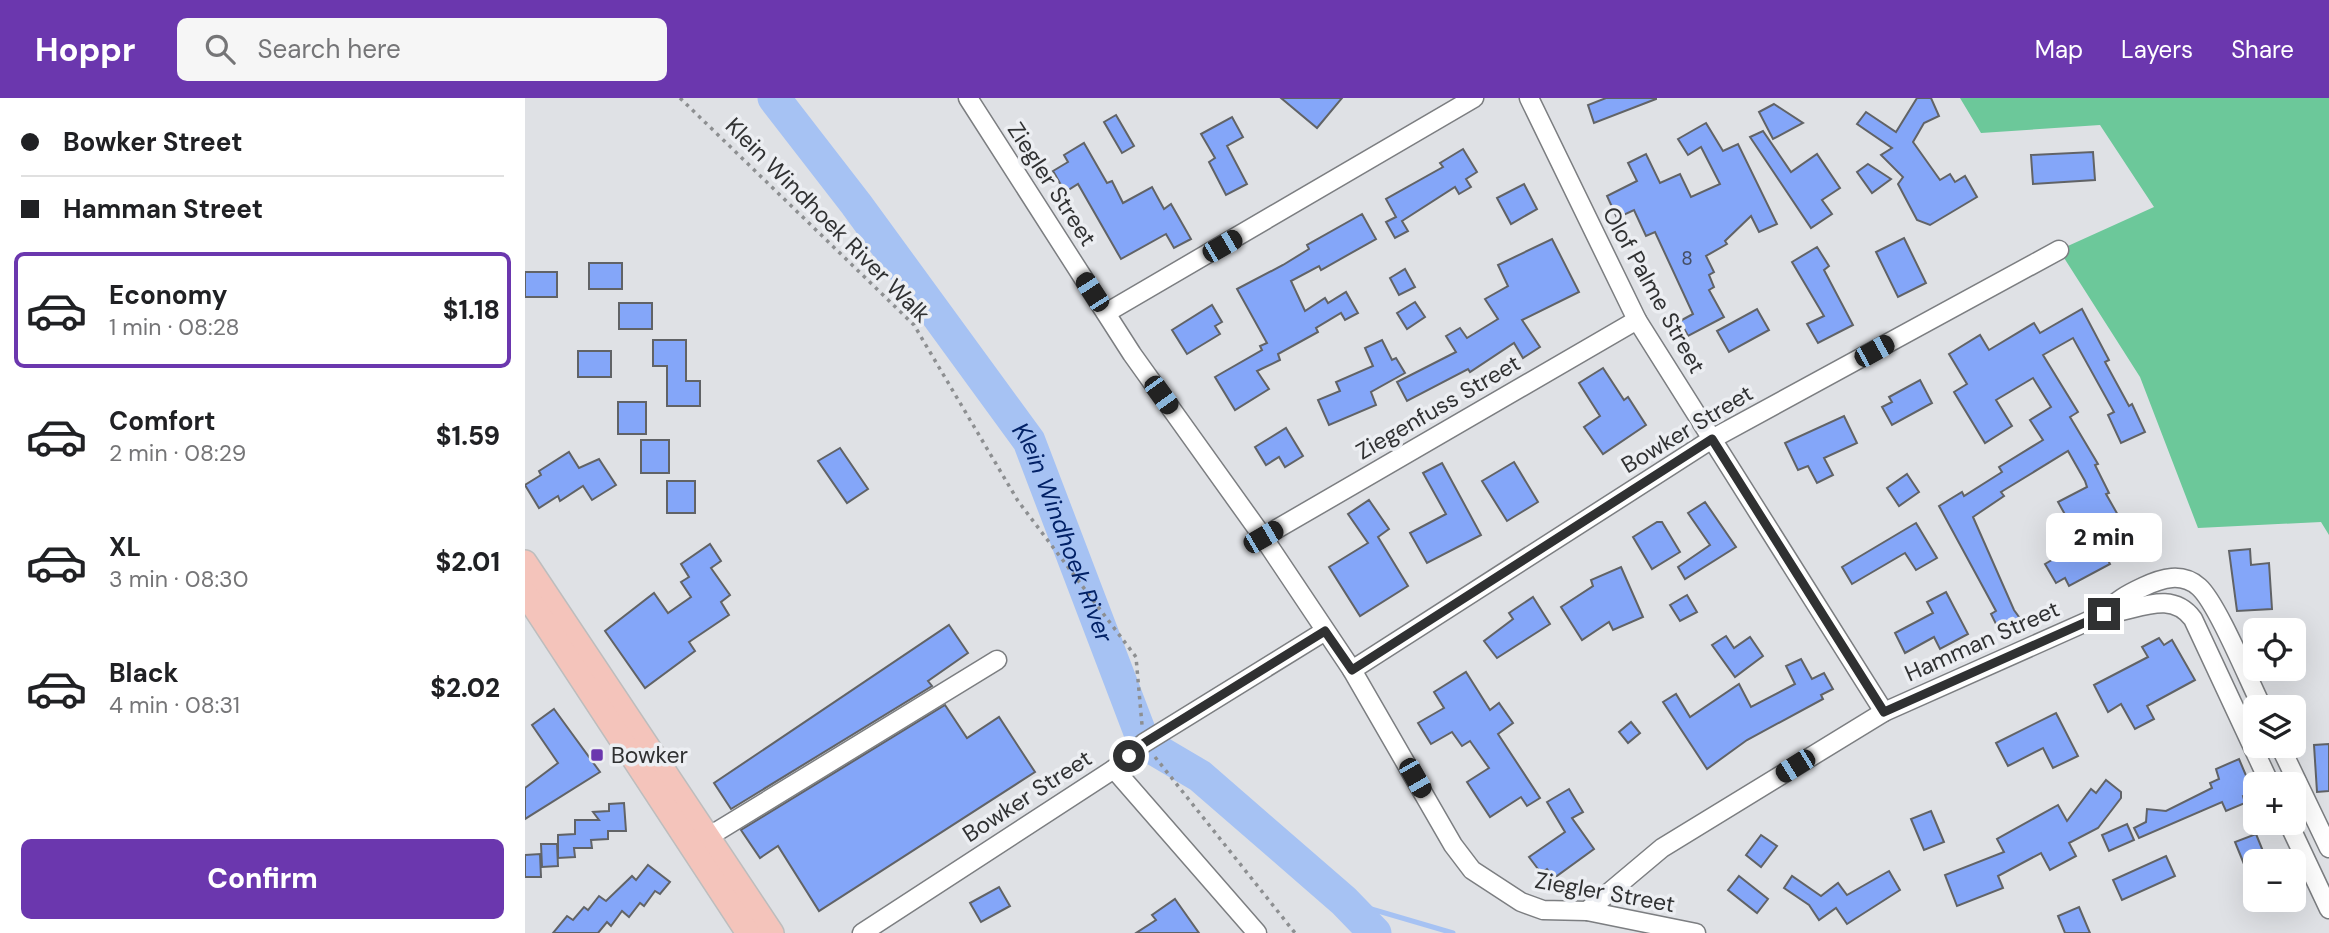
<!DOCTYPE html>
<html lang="en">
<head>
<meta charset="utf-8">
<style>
  body { margin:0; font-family:"DM Sans",sans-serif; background:#f6f6f6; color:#202124; height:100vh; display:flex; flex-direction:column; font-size:26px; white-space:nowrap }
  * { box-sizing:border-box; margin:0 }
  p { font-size:23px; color:#757577 }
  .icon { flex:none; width:38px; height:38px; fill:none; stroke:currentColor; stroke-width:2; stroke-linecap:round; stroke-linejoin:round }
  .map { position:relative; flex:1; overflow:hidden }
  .panel { display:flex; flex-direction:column; background:#fff; width:525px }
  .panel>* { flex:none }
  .top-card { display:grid; align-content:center; height:154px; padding:0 21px; background:#fff }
  .fabs { position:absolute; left:1718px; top:520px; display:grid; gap:14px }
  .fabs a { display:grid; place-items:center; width:63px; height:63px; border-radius:10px; background:#fff; box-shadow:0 7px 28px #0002; font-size:35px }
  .end { position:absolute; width:32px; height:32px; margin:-16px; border:9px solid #303132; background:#fff; box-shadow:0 0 0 4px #fff }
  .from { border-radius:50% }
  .bubble { position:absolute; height:49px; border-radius:10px; background:#fff; box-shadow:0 7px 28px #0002; font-size:23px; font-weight:800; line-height:49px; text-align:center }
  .car { position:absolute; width:21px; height:42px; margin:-21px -10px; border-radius:9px; box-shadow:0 0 5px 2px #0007; background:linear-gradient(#222 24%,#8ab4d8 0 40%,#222 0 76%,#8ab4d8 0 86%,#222 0) }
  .top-card b { display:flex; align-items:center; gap:24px; height:66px; font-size:26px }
  .top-card b+b { border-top:2px solid #e0e0e0 }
  .top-card i { width:18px; height:18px; background:#202124 }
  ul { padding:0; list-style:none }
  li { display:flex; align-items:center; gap:21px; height:116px; margin:0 14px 10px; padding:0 7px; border:4px solid transparent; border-radius:10px }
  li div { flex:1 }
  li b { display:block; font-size:26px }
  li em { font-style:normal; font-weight:800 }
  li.current { border-color:#6b37ae }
  li>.icon { width:63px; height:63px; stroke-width:1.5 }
  .cta { display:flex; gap:14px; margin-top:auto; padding:14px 21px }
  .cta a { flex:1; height:80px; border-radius:10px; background:#6b37ae; color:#fff; font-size:28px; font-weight:800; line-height:80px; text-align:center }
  header { display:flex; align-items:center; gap:42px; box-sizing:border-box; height:98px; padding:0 35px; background:#6b37ae; color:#fff }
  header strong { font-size:33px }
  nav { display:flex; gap:38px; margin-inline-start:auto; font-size:24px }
  .search { width:490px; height:63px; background:#f6f6f6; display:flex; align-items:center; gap:18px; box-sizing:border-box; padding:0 24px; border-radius:10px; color:#757577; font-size:26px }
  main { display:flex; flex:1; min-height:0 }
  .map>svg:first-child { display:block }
  .green { fill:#6cc89a }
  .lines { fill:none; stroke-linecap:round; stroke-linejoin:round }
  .stream { stroke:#a6c2f3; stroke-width:5 }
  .river { stroke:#a6c2f3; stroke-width:33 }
  .building { fill:#84a6f9; stroke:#616366; stroke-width:2 }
  .minor-casing { stroke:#7c7e81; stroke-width:21 }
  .major-casing { stroke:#bdbdbd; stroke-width:26 }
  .path { stroke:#8d8f91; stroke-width:3.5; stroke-dasharray:3.5 5; stroke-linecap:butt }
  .minor { stroke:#fff; stroke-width:18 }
  .major { stroke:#f4c4bb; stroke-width:23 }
  .route { stroke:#303132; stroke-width:9 }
  .poi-dot { fill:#6b37ae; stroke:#eceef2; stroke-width:2.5 }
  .labels { text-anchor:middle; stroke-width:7; stroke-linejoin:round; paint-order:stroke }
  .number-label { font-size:19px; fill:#454e64 }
  .street-label { font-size:23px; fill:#303132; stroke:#eceef2 }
  .poi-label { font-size:23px; fill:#303132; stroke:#eceef2; text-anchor:start }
  .water-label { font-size:24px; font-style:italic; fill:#022166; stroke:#eceef2 }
</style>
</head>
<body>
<header>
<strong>Hoppr</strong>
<div class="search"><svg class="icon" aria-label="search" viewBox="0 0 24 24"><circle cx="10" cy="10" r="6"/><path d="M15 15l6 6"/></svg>Search here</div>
<nav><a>Map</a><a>Layers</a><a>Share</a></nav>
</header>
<main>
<section class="panel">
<div class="top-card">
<b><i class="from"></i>Bowker Street</b>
<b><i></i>Hamman Street</b>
</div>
<ul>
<li class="current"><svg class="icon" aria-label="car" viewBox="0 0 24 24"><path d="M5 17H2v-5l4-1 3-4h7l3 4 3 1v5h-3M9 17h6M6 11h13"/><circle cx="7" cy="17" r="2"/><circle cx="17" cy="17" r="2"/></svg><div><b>Economy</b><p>1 min · 08:28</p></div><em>$1.18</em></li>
<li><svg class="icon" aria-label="car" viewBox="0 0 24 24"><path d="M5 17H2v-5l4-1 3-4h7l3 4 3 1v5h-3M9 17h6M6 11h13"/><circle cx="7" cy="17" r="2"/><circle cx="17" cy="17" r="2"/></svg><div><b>Comfort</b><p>2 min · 08:29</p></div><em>$1.59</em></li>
<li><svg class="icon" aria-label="car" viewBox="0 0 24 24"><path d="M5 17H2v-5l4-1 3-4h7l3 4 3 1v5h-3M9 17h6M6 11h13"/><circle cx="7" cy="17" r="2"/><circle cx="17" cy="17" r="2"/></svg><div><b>XL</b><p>3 min · 08:30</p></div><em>$2.01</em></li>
<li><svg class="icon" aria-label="car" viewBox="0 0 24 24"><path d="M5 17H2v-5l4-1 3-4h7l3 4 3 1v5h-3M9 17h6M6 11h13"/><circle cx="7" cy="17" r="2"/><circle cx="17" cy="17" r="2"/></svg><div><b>Black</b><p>4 min · 08:31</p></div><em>$2.02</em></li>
</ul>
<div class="cta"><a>Confirm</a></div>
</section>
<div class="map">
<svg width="1804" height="835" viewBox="0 0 1804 835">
  <rect width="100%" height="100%" fill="#dfe1e5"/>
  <path class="green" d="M1435 0H1804V437L1796 424 1673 430 1615 279 1534 152 1629 109 1575 27 1456 35Z"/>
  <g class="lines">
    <path class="stream" d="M819 803 928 835"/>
    <path class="river" id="s1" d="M249 0 331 106 504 343 619 645 675 678 819 803 850 835"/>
  </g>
  <g class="building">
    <path d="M756 0H817L792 30Z"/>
    <path d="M1081 0H1131V1L1069 25 1063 7Z"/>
    <path d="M1392 0H1406L1414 18 1399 25 1388 44 1415 82 1425 76 1430 84 1440 78 1452 99 1405 127 1392 122 1373 86 1378 79 1356 57 1367 50 1332 26 1341 14 1371 34Z"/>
    <path d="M1249 6 1278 25 1248 41 1234 14Z"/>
    <path d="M591 17 609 48 597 55 579 24Z"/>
    <path d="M707 19 718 39 702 48 722 86 701 97 684 64 690 60 676 36Z"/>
    <path d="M1181 25 1198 53 1213 46 1252 126 1234 134 1226 118 1200 143 1202 146 1181 158 1189 174 1184 177 1189 189 1184 192 1199 219 1163 238 1155 223 1168 216 1130 134 1121 138 1109 112 1092 120 1082 98 1112 83 1103 65 1121 56 1135 85 1155 76 1166 99 1195 86 1176 49 1163 57 1153 41Z"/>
    <path d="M1238 33 1266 74 1292 56 1315 90 1297 102 1307 116 1286 130 1225 39Z"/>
    <path d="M559 45 582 85 587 83 598 105 627 89 639 111 646 106 666 141 649 150 641 136 596 161 553 86 540 94 528 73 543 64 539 57Z"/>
    <path d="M938 51 952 74 941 81 946 89 934 96 930 89 877 123 883 133 870 140 861 124 871 119 861 101 918 69 915 65Z"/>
    <path d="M1568 54 1570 82 1508 86 1506 57Z"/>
    <path d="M1343 66 1366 81 1347 95 1332 74Z"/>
    <path d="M999 86 1012 111 986 126 972 100Z"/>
    <path d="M837 116 851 141 796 172 794 168 766 183 780 213 800 200 803 205 821 194 833 215 820 222 816 215 791 230 793 234 753 256 755 262 732 273 744 291 710 312 690 279 737 252 735 248 742 245 712 191 758 167 784 151 782 147Z"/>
    <path d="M1379 140 1401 185 1373 199 1351 154Z"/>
    <path d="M1027 141 1054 194 997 222 1015 249 998 260 989 245 945 274 943 271 882 303 872 284 931 254 921 238 935 230 942 240 973 221 960 201 983 188 973 167Z"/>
    <path d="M1292 149 1304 168 1299 172 1328 227 1293 245 1282 226 1299 218 1267 164Z"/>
    <rect x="64" y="165" width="33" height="26"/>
    <path d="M880 171 890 189 874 197 865 180Z"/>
    <rect x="0" y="174" width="32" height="25"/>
    <path d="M890 204 900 219 882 231 872 215Z"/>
    <rect x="94" y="205" width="33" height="26"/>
    <path d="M687 207 697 224 690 228 695 236 662 256 647 232Z"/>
    <path d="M1232 211 1244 232 1204 254 1192 233Z"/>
    <path d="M1557 211 1584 262 1580 264 1604 308 1607 306 1620 334 1596 345 1583 317 1589 314 1548 240 1518 257 1553 314 1545 319 1573 366 1570 367 1584 395 1581 396 1610 447 1583 462 1585 466 1544 488 1540 480 1531 485 1520 466 1556 445 1533 404 1562 389 1560 383 1543 353 1476 394 1479 398 1448 419 1489 512 1499 526 1477 538 1466 516 1471 513 1414 408 1437 394 1439 398 1477 374 1474 369 1518 342 1505 322 1526 309 1508 280 1471 302 1487 328 1460 345 1429 294 1442 286 1424 256 1455 237 1464 252 1509 225 1515 235Z"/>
    <path d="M128 242H161V283H175V308H142V268H128Z"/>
    <path d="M857 242 867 262 871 260 880 275 846 294 851 307 804 327 793 302 815 293 811 284 848 268 840 250Z"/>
    <rect x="53" y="253" width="33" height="26"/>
    <path d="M1078 270 1099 302 1103 299 1121 327 1078 356 1059 329 1075 318 1054 285Z"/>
    <path d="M1395 282 1407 305 1367 327 1357 309 1367 304 1364 299Z"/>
    <rect x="93" y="304" width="28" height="32"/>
    <path d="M1319 318 1332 345 1299 360 1308 377 1292 385 1283 368 1273 372 1260 345Z"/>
    <path d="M761 330 778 358 760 369 754 359 741 367 730 349Z"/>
    <rect x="116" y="342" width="28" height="33"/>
    <path d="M315 350 343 391 322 405 293 363Z"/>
    <path d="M44 354 54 370 74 361 91 387 67 402 58 388 35 403 33 398 14 410 0 387 16 377 14 373Z"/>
    <path d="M989 364 1013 404 982 423 957 383Z"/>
    <path d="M917 365 956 437 902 465 885 435 921 416 898 375Z"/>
    <path d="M1382 376 1394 394 1374 408 1362 390Z"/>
    <rect x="142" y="383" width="28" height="32"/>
    <path d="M844 402 864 431 853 439 883 488 835 518 804 469 843 445 823 416Z"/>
    <path d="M1180 404 1211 449 1160 481 1153 469 1185 447 1163 415Z"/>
    <path d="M1132 424H1137L1155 454 1127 471 1108 439Z"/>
    <path d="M1391 425 1412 460 1391 472 1380 455 1327 486 1317 469Z"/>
    <path d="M185 446 196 463 186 470 205 497 196 504 204 517 164 544 170 553 120 590 80 533 129 495 143 515 166 499 156 484 164 479 156 466Z"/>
    <path d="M1725 451 1726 467 1744 465 1747 511 1712 513 1704 453Z"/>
    <path d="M1096 469 1118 519 1088 532 1084 524 1057 542 1036 509 1068 488 1066 482Z"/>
    <path d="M1421 494 1443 536 1415 551 1409 539 1380 555 1370 535 1408 515 1402 504Z"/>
    <path d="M1162 497 1172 514 1155 523 1145 507Z"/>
    <path d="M1008 499 1025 526 972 560 959 543 988 521 984 515Z"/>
    <path d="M424 527 443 555 403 583 407 588 206 711 189 685Z"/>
    <path d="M1201 538 1209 550 1225 539 1238 558 1210 579 1187 547Z"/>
    <path d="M1634 540 1639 547 1647 542 1670 582 1622 608 1629 621 1610 631 1596 606 1583 614 1569 587 1623 559 1617 549Z"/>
    <path d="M1276 561 1287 581 1299 575 1308 591 1296 597 1298 601 1222 642 1182 671 1138 604 1151 596 1165 619 1214 586 1226 609 1270 586 1261 568Z"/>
    <path d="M941 574 965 612 974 605 988 625 973 636 1015 700 1002 708 996 699 965 719 942 684 964 670 945 643 937 648 927 634 906 646 893 625 919 610 909 594Z"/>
    <path d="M420 607 442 640 474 619 510 674 294 813 253 748 235 760 216 732Z"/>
    <path d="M29 611 75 674 0 721V690L33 665 7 627Z"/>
    <path d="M1531 615 1553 658 1528 670 1518 650 1483 668 1471 645Z"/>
    <path d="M1106 624 1115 635 1103 645 1094 634Z"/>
    <path d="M1804 646V693L1792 694 1789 647Z"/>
    <path d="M1714 661 1728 694 1718 698 1720 705 1701 713 1697 704 1614 740 1609 730 1621 724 1622 711 1641 713 1687 690 1685 685 1694 681 1691 671Z"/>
    <path d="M1581 682 1596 694V700L1573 730 1544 745 1551 758 1525 772 1516 755 1473 778 1478 790 1432 808 1420 777 1479 754 1472 741 1533 707 1542 723 1566 691 1571 695Z"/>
    <path d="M1044 691 1058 714 1047 720 1069 751 1029 780 1022 771 1016 775 1004 759 1040 734 1022 704Z"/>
    <path d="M99 705 101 733H83V741L66 742 67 750H49L50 759 33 760V737L50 736V722H74L68 714 84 713V706Z"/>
    <path d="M1406 713 1419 744 1399 752 1386 721Z"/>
    <path d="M1602 726 1609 742 1584 753 1577 737Z"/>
    <path d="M1731 736 1742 763H1731L1730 793 1710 744Z"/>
    <path d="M1236 737 1252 748 1236 769 1221 757Z"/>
    <path d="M16 746H32L33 768 17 769Z"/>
    <path d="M15 756 16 779H0V757Z"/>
    <path d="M1641 758 1650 778 1597 802 1588 782Z"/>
    <path d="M123 767 145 784 135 796 130 793 119 808 115 805 104 819 97 813 86 828 82 824 73 835H28L42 818 48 822 59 809 63 812 74 798 81 803 107 778 111 782Z"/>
    <path d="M1364 773 1375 792 1322 826 1311 810 1294 822 1284 807 1259 790 1267 778 1296 798 1313 785 1322 797Z"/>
    <path d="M1214 778 1243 801 1232 815 1203 792Z"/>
    <path d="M474 789 485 808 456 824 445 805Z"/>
    <path d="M650 801 674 835H611L631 822 627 817Z"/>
    <path d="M1554 809 1565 835H1540L1533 818Z"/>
  </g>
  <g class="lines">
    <g class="minor-casing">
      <g id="minor">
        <path d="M443 0 607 256 738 439 827 572 928 747 947 772 996 804 1018 812 1062 813 1171 835"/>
        <path d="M1004 0 1112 222 1359 614"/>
        <path d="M581 215 949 0"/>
        <path d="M738 439 1112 222"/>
        <path d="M1579 516C1590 503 1603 496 1618 489 1637 480 1657 474 1674 489 1692 505 1724 583 1737 609"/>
        <path d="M827 572 1187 341 1534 152"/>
        <path d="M1755 648 1804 750"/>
        <path d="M589 671 732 835"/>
        <path d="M1763 724 1804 811"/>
        <path d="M183 739 472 562"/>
        <path d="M1062 813 1137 750 1359 614 1579 516C1610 514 1645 490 1668 521L1745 686"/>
        <path d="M337 835 589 671 619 645 800 533"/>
      </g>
    </g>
    <g class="major-casing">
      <g id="major">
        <path d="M0 464 247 835"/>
        <path d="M0 495 223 835"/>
      </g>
    </g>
    <g class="path">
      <path d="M155 0 389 227 493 403 611 559 617 627"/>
      <path d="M630 659 770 835"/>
    </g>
    <use href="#minor" class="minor"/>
    <use href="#major" class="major"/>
  </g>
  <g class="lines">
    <path class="route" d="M604 658 619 645 800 533 827 572 1187 341 1359 614 1579 516"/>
  </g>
  <rect class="poi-dot" x="65" y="650" width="14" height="14" rx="3.5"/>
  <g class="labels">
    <g class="number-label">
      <text x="1162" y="167">8</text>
    </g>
    <g class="street-label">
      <text transform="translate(527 86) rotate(57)" y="8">Ziegler Street</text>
      <text transform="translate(303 122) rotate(45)" y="8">Klein Windhoek River Walk</text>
      <text transform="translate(1129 192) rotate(61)" y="8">Olof Palme Street</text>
      <text transform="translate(913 309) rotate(-30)" y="8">Ziegenfuss Street</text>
      <text transform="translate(1162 331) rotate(-31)" y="8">Bowker Street</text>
      <text transform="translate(1457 543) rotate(-24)" y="8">Hamman Street</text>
      <text transform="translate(502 698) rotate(-33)" y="8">Bowker Street</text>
      <text transform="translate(1080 794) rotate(10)" y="8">Ziegler Street</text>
    </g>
    <g class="poi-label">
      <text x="86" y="665">Bowker</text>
    </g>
    <g class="water-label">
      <text dy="8" stroke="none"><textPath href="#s1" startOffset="525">Klein Windhoek River</textPath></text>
    </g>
  </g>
</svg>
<div class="fabs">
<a><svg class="icon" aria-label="locate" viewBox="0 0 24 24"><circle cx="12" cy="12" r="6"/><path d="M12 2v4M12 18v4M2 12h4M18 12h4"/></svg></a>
<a><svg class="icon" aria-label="layers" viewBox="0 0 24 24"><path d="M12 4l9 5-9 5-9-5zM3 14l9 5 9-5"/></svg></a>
<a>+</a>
<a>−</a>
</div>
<i class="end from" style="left:604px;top:658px"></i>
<i class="end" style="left:1579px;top:516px"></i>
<div class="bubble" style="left:1521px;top:415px;width:116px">2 min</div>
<i class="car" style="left:697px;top:148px;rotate:60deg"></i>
<i class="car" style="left:567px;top:194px;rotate:327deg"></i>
<i class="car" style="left:1349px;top:253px;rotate:61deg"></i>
<i class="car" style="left:636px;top:297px;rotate:144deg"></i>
<i class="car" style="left:738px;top:439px;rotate:60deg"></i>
<i class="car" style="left:1270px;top:668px;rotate:238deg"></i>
<i class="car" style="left:890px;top:680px;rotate:150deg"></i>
</div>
</main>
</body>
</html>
